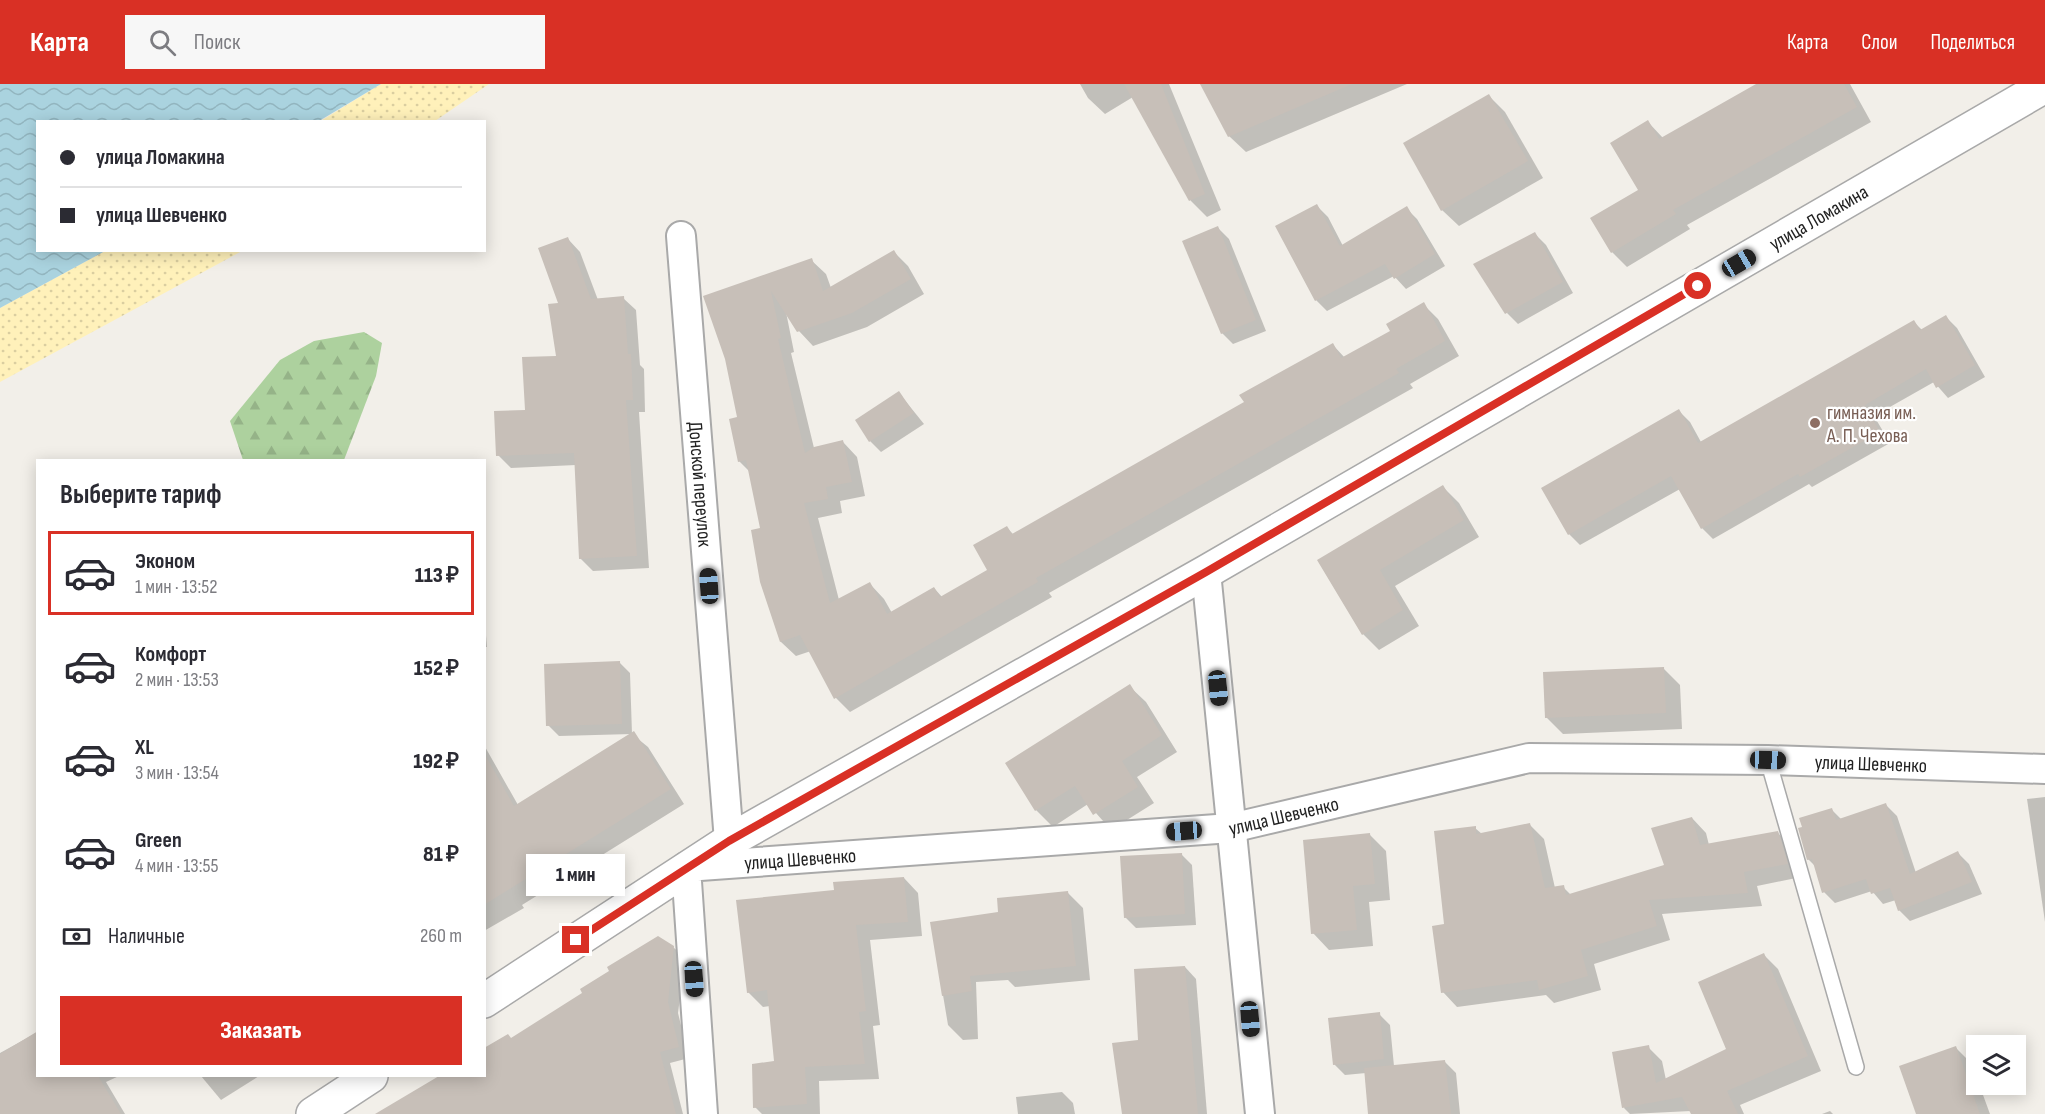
<!DOCTYPE html>
<html lang="ru">
<head>
<meta charset="utf-8">
<style>
  body { margin:0; font-family:"Sofia Sans Condensed",sans-serif; background:#f7f7f7; color:#2b2b33; height:100vh; display:flex; flex-direction:column; font-size:22px; white-space:nowrap }
  * { box-sizing:border-box; margin:0 }
  p { font-size:20px; color:#7c7c81 }
  .icon { flex:none; width:33px; height:33px; fill:none; stroke:currentColor; stroke-width:2; stroke-linecap:round; stroke-linejoin:round }
  .map { position:relative; flex:1; overflow:hidden }
  .drawer { position:absolute; left:36px; top:375px; width:450px; height:618px; display:flex; flex-direction:column; background:#fff; border-radius:0px; box-shadow:0 3px 15px #0003 }
  .drawer>* { flex:none }
  .banner { position:absolute; left:36px; top:36px; width:450px; height:132px; border-radius:0px; box-shadow:0 3px 15px #0003; display:grid; align-content:center; height:132px; padding:0 24px; background:#fff }
  .fabs { position:absolute; left:1966px; top:951px; display:grid; gap:12px }
  .fabs a { display:grid; place-items:center; width:60px; height:60px; border-radius:0px; background:#fff; box-shadow:0 3px 15px #0003; font-size:30px }
  .end { position:absolute; width:27px; height:27px; margin:-14px; border:8px solid #d93025; background:#fff; box-shadow:0 0 0 3px #fff }
  .from { border-radius:50% }
  .bubble { position:absolute; height:42px; border-radius:0px; background:#fff; box-shadow:0 3px 15px #0003; font-size:20px; font-weight:800; line-height:42px; text-align:center }
  .car { position:absolute; width:18px; height:36px; margin:-18px -9px; border-radius:8px; box-shadow:0 0 4px 2px #0007; background:linear-gradient(#222 24%,#8ab4d8 0 40%,#222 0 76%,#8ab4d8 0 86%,#222 0) }
  .banner b { display:flex; align-items:center; gap:21px; height:57px; font-size:22px }
  .banner b+b { border-top:2px solid #e1e1e2 }
  .banner i { width:15px; height:15px; background:#2b2b33 }
  ul { padding:0; list-style:none }
  li { display:flex; align-items:center; gap:18px; height:84px; margin:0 12px 9px; padding:0 12px; border:3px solid transparent; border-radius:0px }
  li div { flex:1 }
  li b { display:block; font-size:22px }
  li em { font-style:normal; font-weight:800 }
  li.current { border-color:#d93025 }
  li>.icon { width:54px; height:54px; stroke-width:1.5 }
  h2 { padding:0 24px; font-size:27px; line-height:72px }
  .pay { display:flex; align-items:center; gap:15px; height:66px; padding:0 24px; font-size:22px }
  .pay p { margin-inline-start:auto }
  .button { display:flex; gap:12px; margin-top:auto; padding:12px 24px }
  .button a { flex:1; height:69px; border-radius:0px; background:#d93025; color:#fff; font-size:24px; font-weight:800; line-height:69px; text-align:center }
  header { display:flex; align-items:center; gap:36px; box-sizing:border-box; height:84px; padding:0 30px; background:#d93025; color:#fff }
  header strong { font-size:28px }
  nav { display:flex; gap:33px; margin-inline-start:auto; font-size:21px }
  .search { width:420px; height:54px; background:#f7f7f7; display:flex; align-items:center; gap:15px; box-sizing:border-box; padding:0 21px; border-radius:0px; color:#7c7c81; font-size:22px }
  .map>svg:first-child { display:block }
  .forest { fill:url(#forest-firs) }
  .sand { fill:url(#sand-dots) }
  .water { fill:url(#water-waves) }
  .shadow { fill:#0003 }
  .building { fill:#c7bfb8 }
  .lines { fill:none; stroke-linecap:round; stroke-linejoin:round }
  .service-casing { stroke:#a9a9a9; stroke-width:18 }
  .minor-casing { stroke:#a9a9a9; stroke-width:32 }
  .tertiary-casing { stroke:#a9a9a9; stroke-width:36 }
  .service { stroke:#fff; stroke-width:15 }
  .minor { stroke:#fff; stroke-width:28 }
  .tertiary { stroke:#fff; stroke-width:33 }
  .route { stroke:#d93025; stroke-width:8 }
  .education-dot { fill:#8d6e63; stroke:#fff; stroke-width:2 }
  .labels { text-anchor:middle; stroke-width:4.5; stroke-linejoin:round; paint-order:stroke }
  .street-label { font-size:20px; fill:#222; stroke:#fff }
  .education-label { font-size:20px; fill:#785e54; stroke:#fff; text-anchor:start }
</style>
</head>
<body>
<header>
<strong>Карта</strong>
<div class="search"><svg class="icon" aria-label="search" viewBox="0 0 24 24"><circle cx="10" cy="10" r="6"/><path d="M15 15l6 6"/></svg>Поиск</div>
<nav><a>Карта</a><a>Слои</a><a>Поделиться</a></nav>
</header>
<div class="map">
<svg width="2045" height="1030" viewBox="0 0 2045 1030">
  <defs>
    <pattern id="forest-firs" width="22" height="20" patternUnits="userSpaceOnUse" patternTransform="scale(1.5)"><rect width="22" height="20" fill="#add19e"/><path d="M5 1l3.5 6h-7zM16 11l3.5 6h-7z" fill="#95b388"/></pattern>
    <pattern id="sand-dots" width="8" height="8" patternUnits="userSpaceOnUse" patternTransform="scale(1.5)"><rect width="8" height="8" fill="#fff1ba"/><path d="M2 2h.1M6 6h.1" fill="none" stroke="#dacea0" stroke-width="1.8" stroke-linecap="round"/></pattern>
    <pattern id="water-waves" width="16" height="10" patternUnits="userSpaceOnUse" patternTransform="scale(1.5)"><rect width="16" height="10" fill="#aad3df"/><path d="M0 5q4-4 8 0t8 0" fill="none" stroke="#92b5bf"/></pattern>
  </defs>
  <rect width="100%" height="100%" fill="#f2efe9"/>
  <path class="forest" d="M364 248 382 259 376 292 344 376H243L230 337 280 276 314 257Z"/>
  <g class="sand">
    <path d="M381 0H489L435 37 319 38Z"/>
    <path d="M105 167H242L0 298V224Z"/>
  </g>
  <path class="water" d="M0 0H381L319 37 38 38V166L105 167 0 224Z"/>
  <g class="shadow">
    <path d="M1080 0H1169L1221 126 1207 133 1191 117 1133 13 1105 30 1088 14Z"/>
    <path d="M1202 0H1407L1246 68 1229 52Z"/>
    <path d="M1759 0H1850L1871 38 1687 141 1690 145 1627 183 1612 168 1640 106 1648 38 1663 54Z"/>
    <path d="M1489 12 1505 28 1543 94 1459 142 1442 126Z"/>
    <path d="M1317 122 1328 133 1343 162 1406 124 1417 135 1445 182 1406 205 1394 192 1327 227 1316 216Z"/>
    <path d="M1218 144 1229 155 1266 247 1233 260 1222 249Z"/>
    <path d="M1535 150 1546 161 1573 209 1518 240 1507 229Z"/>
    <path d="M568 155 580 168 598 216 623 214 636 226 640 281 644 285 645 328H639L649 484 593 487 580 474 576 381 511 384 498 371 557 273Z"/>
    <path d="M894 168 908 182 924 210 867 243 813 262 799 247 786 228 794 268 791 269 814 364 843 358 857 373 865 412 840 417 842 429 818 434 839 516 870 500 884 515 892 529 934 504 942 513 989 487 1007 444 1014 451 1246 319 1333 261 1345 274 1392 248 1423 220 1438 235 1459 272 1410 300 1413 304 1049 509 1052 513 850 628 836 614 811 567 796 572 781 558 762 497V446L750 388 739 377V334L726 275 705 213 811 176 826 190 831 204Z"/>
    <path d="M1946 233 1957 244 1985 293 1948 314 1934 298 1874 332 1890 359 1812 403 1809 400 1713 455 1702 444 1680 405 1580 461 1569 450 1679 327 1690 338 1701 358 1914 238 1922 246Z"/>
    <path d="M899 309 924 340 881 368 870 357Z"/>
    <path d="M1443 403 1459 419 1479 453 1395 502 1419 542 1379 566 1363 550 1319 476Z"/>
    <path d="M484 528 487 563H484Z"/>
    <path d="M619 578 630 589 632 650 648 663 684 720 522 821 524 824 484 847V661L518 721 632 650 559 652 548 641Z"/>
    <path d="M1664 585 1680 601 1682 645 1563 650 1546 633Z"/>
    <path d="M1129 602 1146 618 1177 668 1137 693 1154 719 1111 746 1088 720 1053 743 1036 726 1007 679Z"/>
    <path d="M2045 713V838L2027 715Z"/>
    <path d="M1886 721 1897 732 1916 789 1958 769 1969 780 1982 810 1910 837 1899 826 1896 816 1883 820 1872 807 1835 819 1824 808 1816 783 1808 775 1832 726 1841 735Z"/>
    <path d="M1692 734 1706 749 1709 761 1778 749 1792 763 1801 793 1757 802 1762 822 1662 830 1670 856 1594 880 1601 906 1554 919 1546 911 1457 923 1443 908 1445 842 1475 744 1482 750 1530 741 1544 755 1555 804 1563 803 1571 811 1666 782Z"/>
    <path d="M1370 751 1386 767 1390 816 1369 818 1373 862 1329 866 1313 849Z"/>
    <path d="M1181 770 1192 781 1196 841 1136 844 1125 833Z"/>
    <path d="M904 794 918 809 922 852 870 856 880 941 873 942 879 995 819 997 820 1030H762L755 1023 775 978 770 922 763 923 748 908 836 807Z"/>
    <path d="M1068 809 1083 824 1090 896 1015 903 1008 896 976 898 978 955 963 956 948 941 931 839 1000 829Z"/>
    <path d="M673 863 685 874 678 929 689 974 670 979 683 1030H388L396 1019 441 992H484L511 955Z"/>
    <path d="M1764 871 1778 885 1821 987 1740 1021 1744 1030H1692L1691 1027 1630 1030 1624 1024 1648 963 1662 977 1666 996 1728 966Z"/>
    <path d="M1185 883 1196 895 1207 1030H1123L1140 957Z"/>
    <path d="M1379 930 1390 941 1394 982 1445 978 1456 989 1460 1030H1370L1366 989 1345 991 1334 980Z"/>
    <path d="M38 948V992H119L106 998 125 1030H0V969Z"/>
    <path d="M1956 964 1972 980 1977 1000H1979L1990 1030H1917Z"/>
    <path d="M201 992H259L221 1016Z"/>
    <path d="M1062 1008 1073 1019 1075 1030H1018L1016 1013Z"/>
    <path d="M1830 1027 1833 1030H1822Z"/>
  </g>
  <g class="building">
    <path d="M1124 0H1161L1205 110 1189 117Z"/>
    <path d="M1200 0H1352L1228 53Z"/>
    <path d="M1756 0H1844L1857 23 1673 126 1676 130 1611 169 1590 134 1638 106 1610 59 1648 36 1659 55Z"/>
    <path d="M1489 10 1528 77 1441 127 1403 59Z"/>
    <path d="M1317 120 1340 162 1407 122 1435 170 1394 195 1385 180 1315 217 1275 142Z"/>
    <path d="M1218 142 1256 236 1221 250 1182 157Z"/>
    <path d="M1535 148 1563 198 1505 230 1473 180Z"/>
    <path d="M568 153 591 215 624 212 628 270H631L633 316H626L637 472 579 475 574 369 496 372 494 327 525 326 522 273 556 272 548 220 558 219 538 164Z"/>
    <path d="M894 166 911 195 852 229 797 248 771 207 781 254 778 255 805 369 814 363 843 356 852 398 826 403 828 415 804 419 830 519 870 498 887 530 934 503 940 513 987 486 973 461 1007 442 1012 450 1244 318 1239 311 1333 259 1341 274 1390 247 1386 240 1424 218 1445 257 1396 285 1399 289 1036 494 1038 498 834 615 800 551 780 558 760 498 751 446 760 444 746 376 738 378 729 335 737 333 725 275 703 212 812 174 823 207Z"/>
    <path d="M1946 231 1975 281 1936 304 1926 285 1865 321 1880 348 1800 393 1798 390 1701 445 1671 392 1568 451 1541 404 1679 325 1698 359 1914 236 1920 246Z"/>
    <path d="M899 307 914 329 869 358 855 336Z"/>
    <path d="M1443 401 1464 436 1380 486 1403 526 1362 551 1317 476Z"/>
    <path d="M620 577 622 640 546 642 544 580Z"/>
    <path d="M1664 583 1666 629 1545 634 1543 588Z"/>
    <path d="M1130 600 1162 651 1122 677 1138 703 1093 731 1075 702 1035 727 1005 679Z"/>
    <path d="M634 647 671 705 484 821V669L514 722Z"/>
    <path d="M1886 719 1910 790 1958 767 1972 798 1898 827 1890 804 1871 810 1866 795 1822 809 1812 775 1807 776 1798 744 1802 743 1799 734 1832 724 1836 736Z"/>
    <path d="M1692 733 1700 761 1778 747 1788 780 1744 788 1748 809 1649 816 1657 842 1581 866 1588 892 1539 906 1537 896 1441 909 1432 842 1444 840 1434 747 1476 742V750L1530 739 1545 804 1564 801 1566 811 1664 781 1651 744Z"/>
    <path d="M1370 749 1375 800 1353 802 1357 846 1311 850 1303 756Z"/>
    <path d="M1182 769 1185 830 1124 834 1120 772Z"/>
    <path d="M904 793 908 838 856 841 866 927 859 928 865 980 805 983 807 1020 753 1024 752 980 774 977 767 906 747 909 736 816 834 806 833 798Z"/>
    <path d="M1068 807 1076 882 970 892 972 907 942 912 930 838 998 828 997 814Z"/>
    <path d="M658 852 674 862 668 918 679 963 660 968 676 1030H375L439 992H484V964L508 950 511 954 582 909 580 905 609 887 607 883Z"/>
    <path d="M1764 869 1808 972 1727 1007 1738 1030H1691L1682 1013 1622 1024 1612 968 1649 961 1656 999 1726 965 1698 898Z"/>
    <path d="M1185 882 1198 1030H1122L1112 959 1138 956 1134 885Z"/>
    <path d="M1380 928 1384 975 1333 981 1328 934Z"/>
    <path d="M38 947V992H98L121 1030H0V970Z"/>
    <path d="M1956 962 1980 1030H1916L1899 982Z"/>
    <path d="M1445 976 1451 1030H1368L1364 984Z"/>
  </g>
  <g class="lines">
    <g class="service-casing">
      <path id="service" d="M1768 676 1856 983"/>
    </g>
    <g class="minor-casing">
      <g id="minor">
        <path id="s1" d="M681 152 729 757"/>
        <path d="M1206 488 1260 1030"/>
        <path id="s2" d="M703 1030 686 783 1231 744 1529 674 1768 676 2045 685"/>
      </g>
    </g>
    <g class="tertiary-casing">
      <g id="tertiary">
        <path id="s3" d="M484 917 729 757 1206 488 2045 2"/>
        <path d="M313 1030 371 992"/>
      </g>
    </g>
    <use href="#service" class="service"/>
    <use href="#minor" class="minor"/>
    <use href="#tertiary" class="tertiary"/>
  </g>
  <g class="lines">
    <path class="route" d="M576 856 729 757 1206 488 1698 202"/>
  </g>
  <circle class="education-dot" cx="1815" cy="339" r="6"/>
  <g class="labels">
    <g class="street-label">
      <text dy="7" stroke="none"><textPath href="#s3" startOffset="1548">улица Ломакина</textPath></text>
      <text dy="7" stroke="none"><textPath href="#s1" startOffset="249">Донской переулок</textPath></text>
      <text dy="7" stroke="none"><textPath href="#s2" startOffset="1442">улица Шевченко</textPath></text>
      <text dy="7" stroke="none"><textPath href="#s2" startOffset="848">улица Шевченко</textPath></text>
      <text dy="7" stroke="none"><textPath href="#s2" startOffset="362">улица Шевченко</textPath></text>
    </g>
    <g class="education-label">
      <text x="1827" y="335">гимназия им.<tspan x="1827" dy="23">А. П. Чехова</tspan></text>
    </g>
  </g>
</svg>
<div class="fabs">
<a><svg class="icon" aria-label="layers" viewBox="0 0 24 24"><path d="M12 4l9 5-9 5-9-5zM3 14l9 5 9-5"/></svg></a>
</div>
<i class="end from" style="left:1698px;top:202px"></i>
<i class="end" style="left:576px;top:856px"></i>
<div class="bubble" style="left:526px;top:770px;width:99px">1 мин</div>
<i class="car" style="left:1739px;top:179px;rotate:60deg"></i>
<i class="car" style="left:709px;top:502px;rotate:356deg"></i>
<i class="car" style="left:1218px;top:604px;rotate:174deg"></i>
<i class="car" style="left:1768px;top:676px;rotate:92deg"></i>
<i class="car" style="left:1184px;top:747px;rotate:266deg"></i>
<i class="car" style="left:694px;top:895px;rotate:176deg"></i>
<i class="car" style="left:1250px;top:935px;rotate:175deg"></i>
<div class="banner">
<b><i class="from"></i>улица Ломакина</b>
<b><i></i>улица Шевченко</b>
</div>
<section class="drawer">
<h2>Выберите тариф</h2>
<ul>
<li class="current"><svg class="icon" aria-label="car" viewBox="0 0 24 24"><path d="M5 17H2v-5l4-1 3-4h7l3 4 3 1v5h-3M9 17h6M6 11h13"/><circle cx="7" cy="17" r="2"/><circle cx="17" cy="17" r="2"/></svg><div><b>Эконом</b><p>1 мин · 13:52</p></div><em>113 ₽</em></li>
<li><svg class="icon" aria-label="car" viewBox="0 0 24 24"><path d="M5 17H2v-5l4-1 3-4h7l3 4 3 1v5h-3M9 17h6M6 11h13"/><circle cx="7" cy="17" r="2"/><circle cx="17" cy="17" r="2"/></svg><div><b>Комфорт</b><p>2 мин · 13:53</p></div><em>152 ₽</em></li>
<li><svg class="icon" aria-label="car" viewBox="0 0 24 24"><path d="M5 17H2v-5l4-1 3-4h7l3 4 3 1v5h-3M9 17h6M6 11h13"/><circle cx="7" cy="17" r="2"/><circle cx="17" cy="17" r="2"/></svg><div><b>XL</b><p>3 мин · 13:54</p></div><em>192 ₽</em></li>
<li><svg class="icon" aria-label="car" viewBox="0 0 24 24"><path d="M5 17H2v-5l4-1 3-4h7l3 4 3 1v5h-3M9 17h6M6 11h13"/><circle cx="7" cy="17" r="2"/><circle cx="17" cy="17" r="2"/></svg><div><b>Green</b><p>4 мин · 13:55</p></div><em>81 ₽</em></li>
</ul>
<div class="pay"><svg class="icon" aria-label="cash" viewBox="0 0 24 24"><path d="M3 7h18v10H3z"/><circle cx="12" cy="12" r="2"/></svg>Наличные<p>260 m</p></div>
<div class="button"><a>Заказать</a></div>
</section>
</div>
</body>
</html>
